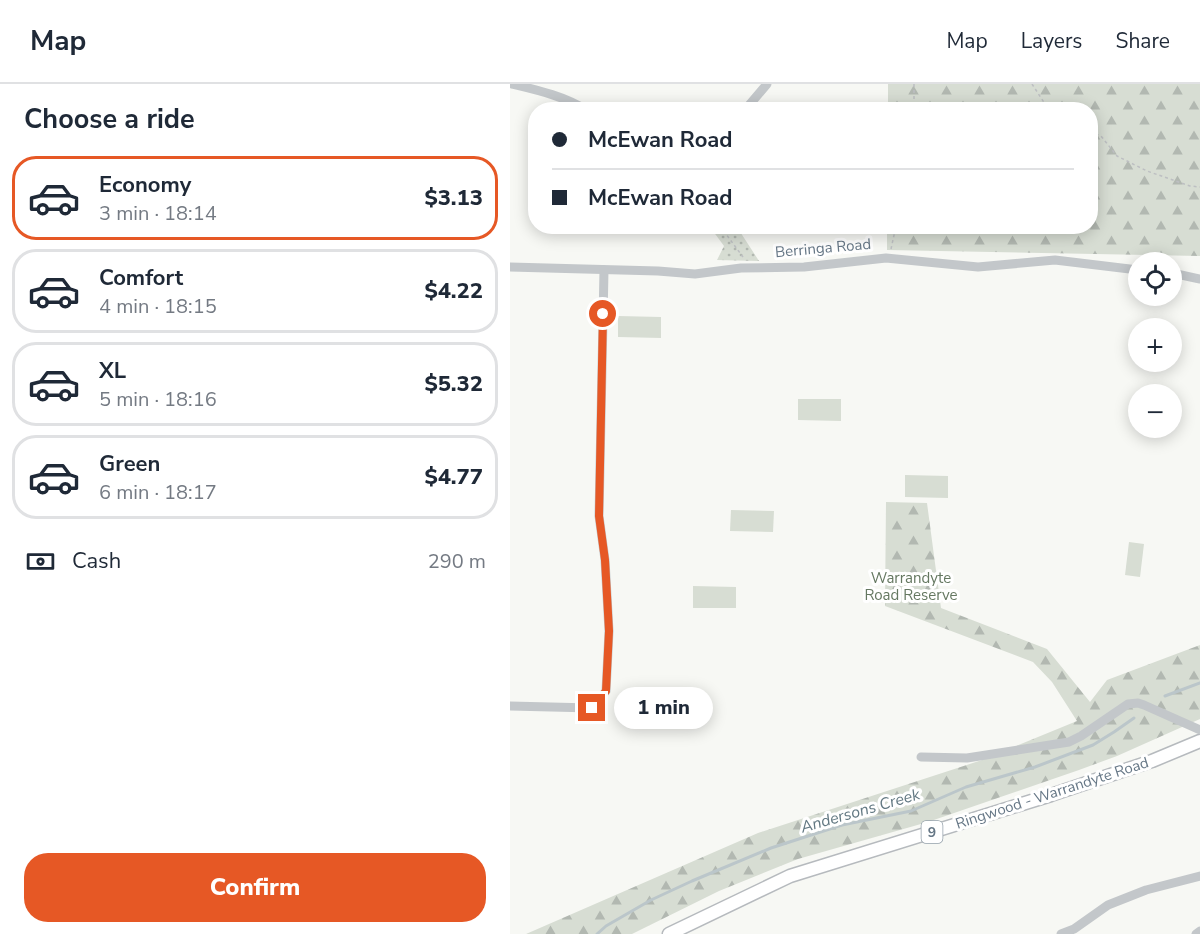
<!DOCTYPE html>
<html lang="en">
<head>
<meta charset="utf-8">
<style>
  body { margin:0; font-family:"Nunito Sans",sans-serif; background:#f2f2f3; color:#1f2937; height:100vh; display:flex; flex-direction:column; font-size:22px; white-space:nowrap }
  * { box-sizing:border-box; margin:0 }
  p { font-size:20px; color:#747a83 }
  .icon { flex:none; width:33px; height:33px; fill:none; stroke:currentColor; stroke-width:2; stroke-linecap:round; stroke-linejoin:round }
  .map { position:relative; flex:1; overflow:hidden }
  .sheet { display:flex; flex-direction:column; background:#fff; width:510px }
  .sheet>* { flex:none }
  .top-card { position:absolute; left:18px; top:18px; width:570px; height:132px; border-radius:24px; box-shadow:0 3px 15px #0003; display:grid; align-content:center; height:132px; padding:0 24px; background:#fff }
  .tools { position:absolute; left:618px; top:168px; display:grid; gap:12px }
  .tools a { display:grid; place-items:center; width:54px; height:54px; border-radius:50%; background:#fff; box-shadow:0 3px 15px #0003; font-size:30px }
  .end { position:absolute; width:27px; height:27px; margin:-14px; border:8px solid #e65825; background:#fff; box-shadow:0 0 0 3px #fff }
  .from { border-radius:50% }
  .bubble { position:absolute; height:42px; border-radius:21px; background:#fff; box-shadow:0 3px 15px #0003; font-size:20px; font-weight:800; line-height:42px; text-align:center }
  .top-card b { display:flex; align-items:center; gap:21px; height:57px; font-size:22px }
  .top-card b+b { border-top:2px solid #e0e1e3 }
  .top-card i { width:15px; height:15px; background:#1f2937 }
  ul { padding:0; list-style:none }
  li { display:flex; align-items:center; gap:18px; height:84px; margin:0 12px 9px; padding:0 12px; border:3px solid #e0e1e3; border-radius:24px }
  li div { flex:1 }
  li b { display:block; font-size:22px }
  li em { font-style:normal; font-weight:800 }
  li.current { border-color:#e65825 }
  li>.icon { width:54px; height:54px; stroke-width:1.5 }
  h2 { padding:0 24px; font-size:27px; line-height:72px }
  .pay { display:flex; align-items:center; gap:15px; height:66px; padding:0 24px; font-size:22px }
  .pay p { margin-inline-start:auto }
  .button { display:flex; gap:12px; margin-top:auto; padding:12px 24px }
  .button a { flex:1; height:69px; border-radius:24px; background:#e65825; color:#fff; font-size:24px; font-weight:800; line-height:69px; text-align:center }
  header { display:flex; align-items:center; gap:36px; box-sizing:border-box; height:84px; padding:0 30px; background:#fff; border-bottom:2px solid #e0e1e3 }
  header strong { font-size:28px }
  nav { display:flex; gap:33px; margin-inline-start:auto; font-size:21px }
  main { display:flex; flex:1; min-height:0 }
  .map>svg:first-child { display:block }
  .grass { fill:url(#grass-dots) }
  .forest { fill:url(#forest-firs) }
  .pitch { fill:#d7ddd3 }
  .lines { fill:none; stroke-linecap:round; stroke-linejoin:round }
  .stream { stroke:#bbc6ca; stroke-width:3 }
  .major-casing { stroke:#b6babe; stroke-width:15 }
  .path { stroke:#bdbfc2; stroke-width:1.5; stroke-dasharray:3 3; stroke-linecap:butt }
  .minor { stroke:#c3c7ca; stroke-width:9 }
  .major { stroke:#fff; stroke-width:12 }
  .route { stroke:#e65825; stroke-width:8 }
  .labels { text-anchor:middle; stroke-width:6; stroke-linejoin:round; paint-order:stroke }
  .shield { fill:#fff; stroke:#94a0aa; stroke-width:1.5 }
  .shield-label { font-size:14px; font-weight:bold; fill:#667786 }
  .street-label { font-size:15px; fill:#667786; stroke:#fff }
  .park-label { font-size:15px; fill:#657861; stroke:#fff }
  .water-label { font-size:16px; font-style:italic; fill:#627882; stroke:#fff }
</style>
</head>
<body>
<header>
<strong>Map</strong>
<nav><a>Map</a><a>Layers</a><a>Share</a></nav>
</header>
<main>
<section class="sheet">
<h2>Choose a ride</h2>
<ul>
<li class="current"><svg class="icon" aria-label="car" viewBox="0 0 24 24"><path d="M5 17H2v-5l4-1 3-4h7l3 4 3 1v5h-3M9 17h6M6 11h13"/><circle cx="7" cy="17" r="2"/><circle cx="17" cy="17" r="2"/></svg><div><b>Economy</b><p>3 min · 18:14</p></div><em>$3.13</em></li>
<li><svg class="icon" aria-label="car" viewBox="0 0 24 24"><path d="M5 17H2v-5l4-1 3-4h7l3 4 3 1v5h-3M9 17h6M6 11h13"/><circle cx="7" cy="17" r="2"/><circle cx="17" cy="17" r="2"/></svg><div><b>Comfort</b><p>4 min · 18:15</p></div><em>$4.22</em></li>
<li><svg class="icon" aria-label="car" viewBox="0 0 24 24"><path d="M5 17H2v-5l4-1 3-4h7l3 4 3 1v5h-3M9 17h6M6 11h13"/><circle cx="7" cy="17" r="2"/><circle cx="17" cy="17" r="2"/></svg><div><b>XL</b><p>5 min · 18:16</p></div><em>$5.32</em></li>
<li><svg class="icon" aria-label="car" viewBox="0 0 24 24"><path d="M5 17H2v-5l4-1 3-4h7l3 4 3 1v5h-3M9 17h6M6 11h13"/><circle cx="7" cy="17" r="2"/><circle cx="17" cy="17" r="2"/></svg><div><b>Green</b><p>6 min · 18:17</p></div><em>$4.77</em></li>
</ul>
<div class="pay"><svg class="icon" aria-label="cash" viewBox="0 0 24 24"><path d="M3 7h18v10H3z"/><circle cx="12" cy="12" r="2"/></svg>Cash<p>290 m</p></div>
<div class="button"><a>Confirm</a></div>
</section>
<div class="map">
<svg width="690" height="850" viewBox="0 0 690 850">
  <defs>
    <pattern id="grass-dots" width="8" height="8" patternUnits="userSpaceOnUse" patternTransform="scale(1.5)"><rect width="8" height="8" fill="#d7ddd3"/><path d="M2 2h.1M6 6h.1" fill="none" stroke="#b2b8b1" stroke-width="1.8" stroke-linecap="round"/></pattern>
    <pattern id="forest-firs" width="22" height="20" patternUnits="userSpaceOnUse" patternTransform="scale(1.5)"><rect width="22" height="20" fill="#d7ddd3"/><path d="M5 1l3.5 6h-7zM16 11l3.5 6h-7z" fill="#b2b8b1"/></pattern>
  </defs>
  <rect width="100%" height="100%" fill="#f7f8f4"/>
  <path class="grass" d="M200 143H227L249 177 207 176 214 162Z"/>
  <g class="forest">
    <path d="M378 0H690V172L377 166V143L580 142V26L378 25Z"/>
    <path d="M376 418 417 419 431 524 537 565 580 618 597 596 690 561V635L607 672 569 686 418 738 288 775 209 807 122 850H16L248 749 472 676 567 637 542 598 523 578 375 522Z"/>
  </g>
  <g class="pitch">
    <path d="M108 232 151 233V254L108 253Z"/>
    <path d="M288 315H331V337L288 336Z"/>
    <path d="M395 391 438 392V414L395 413Z"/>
    <path d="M221 426 264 427 263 448 220 447Z"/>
    <path d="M619 458 634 460 630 493 615 491Z"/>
    <path d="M183 502 226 503V524H183Z"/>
  </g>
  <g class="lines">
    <g class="stream">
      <path d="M655 612 690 599"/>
      <path d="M87 850 96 842 141 816 182 797 261 764 332 741 401 727 456 703 525 683 583 661 604 648 624 634"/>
    </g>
    <g class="major-casing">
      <path id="major" d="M159 850 280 792 541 711 642 677 690 657"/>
    </g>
    <g class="path">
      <path d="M404 0V26"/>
      <path d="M522 0 539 26"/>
      <path d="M580 48 591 52 607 72 637 87 680 102 690 103"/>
      <path d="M210 142 233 173"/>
      <path d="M381 165 386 142"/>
    </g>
    <g class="minor">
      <path d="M2 0C27 6 54 12 76 26"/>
      <path d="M235 26 257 0"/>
      <path d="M0 183 148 187 185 190 231 184 294 183 376 174 468 183 545 176 628 186"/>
      <path d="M662 189 690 195"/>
      <path d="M0 622 82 624 96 607 99 547 95 476 89 432 94 186"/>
      <path d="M411 673 457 674 559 658 571 652 618 620 628 619 634 621 690 646"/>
      <path d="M551 850 564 845 598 821 636 806 690 792"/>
      <path d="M686 850 690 847"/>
    </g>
    <use href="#major" class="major"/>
  </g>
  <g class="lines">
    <path class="route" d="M82 624 96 607 99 547 95 476 89 432 93 230"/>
  </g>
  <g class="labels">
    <rect class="shield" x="411.5" y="737" width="21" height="22" rx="4.5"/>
    <g class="shield-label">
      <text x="422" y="753">9</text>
    </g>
    <g class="street-label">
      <text transform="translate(313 164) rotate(-5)" y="5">Berringa Road</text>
      <text transform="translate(542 709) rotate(-18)" y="5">Ringwood - Warrandyte Road</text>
    </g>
    <g class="park-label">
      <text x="401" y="499">Warrandyte<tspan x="401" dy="17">Road Reserve</tspan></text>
    </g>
    <g class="water-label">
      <text transform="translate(350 726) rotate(-16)" y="6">Andersons Creek</text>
    </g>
  </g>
</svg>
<div class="tools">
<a><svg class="icon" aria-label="locate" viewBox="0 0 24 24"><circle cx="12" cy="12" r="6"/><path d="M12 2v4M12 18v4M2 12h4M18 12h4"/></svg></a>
<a>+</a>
<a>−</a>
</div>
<i class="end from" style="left:93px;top:230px"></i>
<i class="end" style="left:82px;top:624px"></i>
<div class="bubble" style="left:104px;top:603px;width:99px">1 min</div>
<div class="top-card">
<b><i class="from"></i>McEwan Road</b>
<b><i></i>McEwan Road</b>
</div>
</div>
</main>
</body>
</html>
